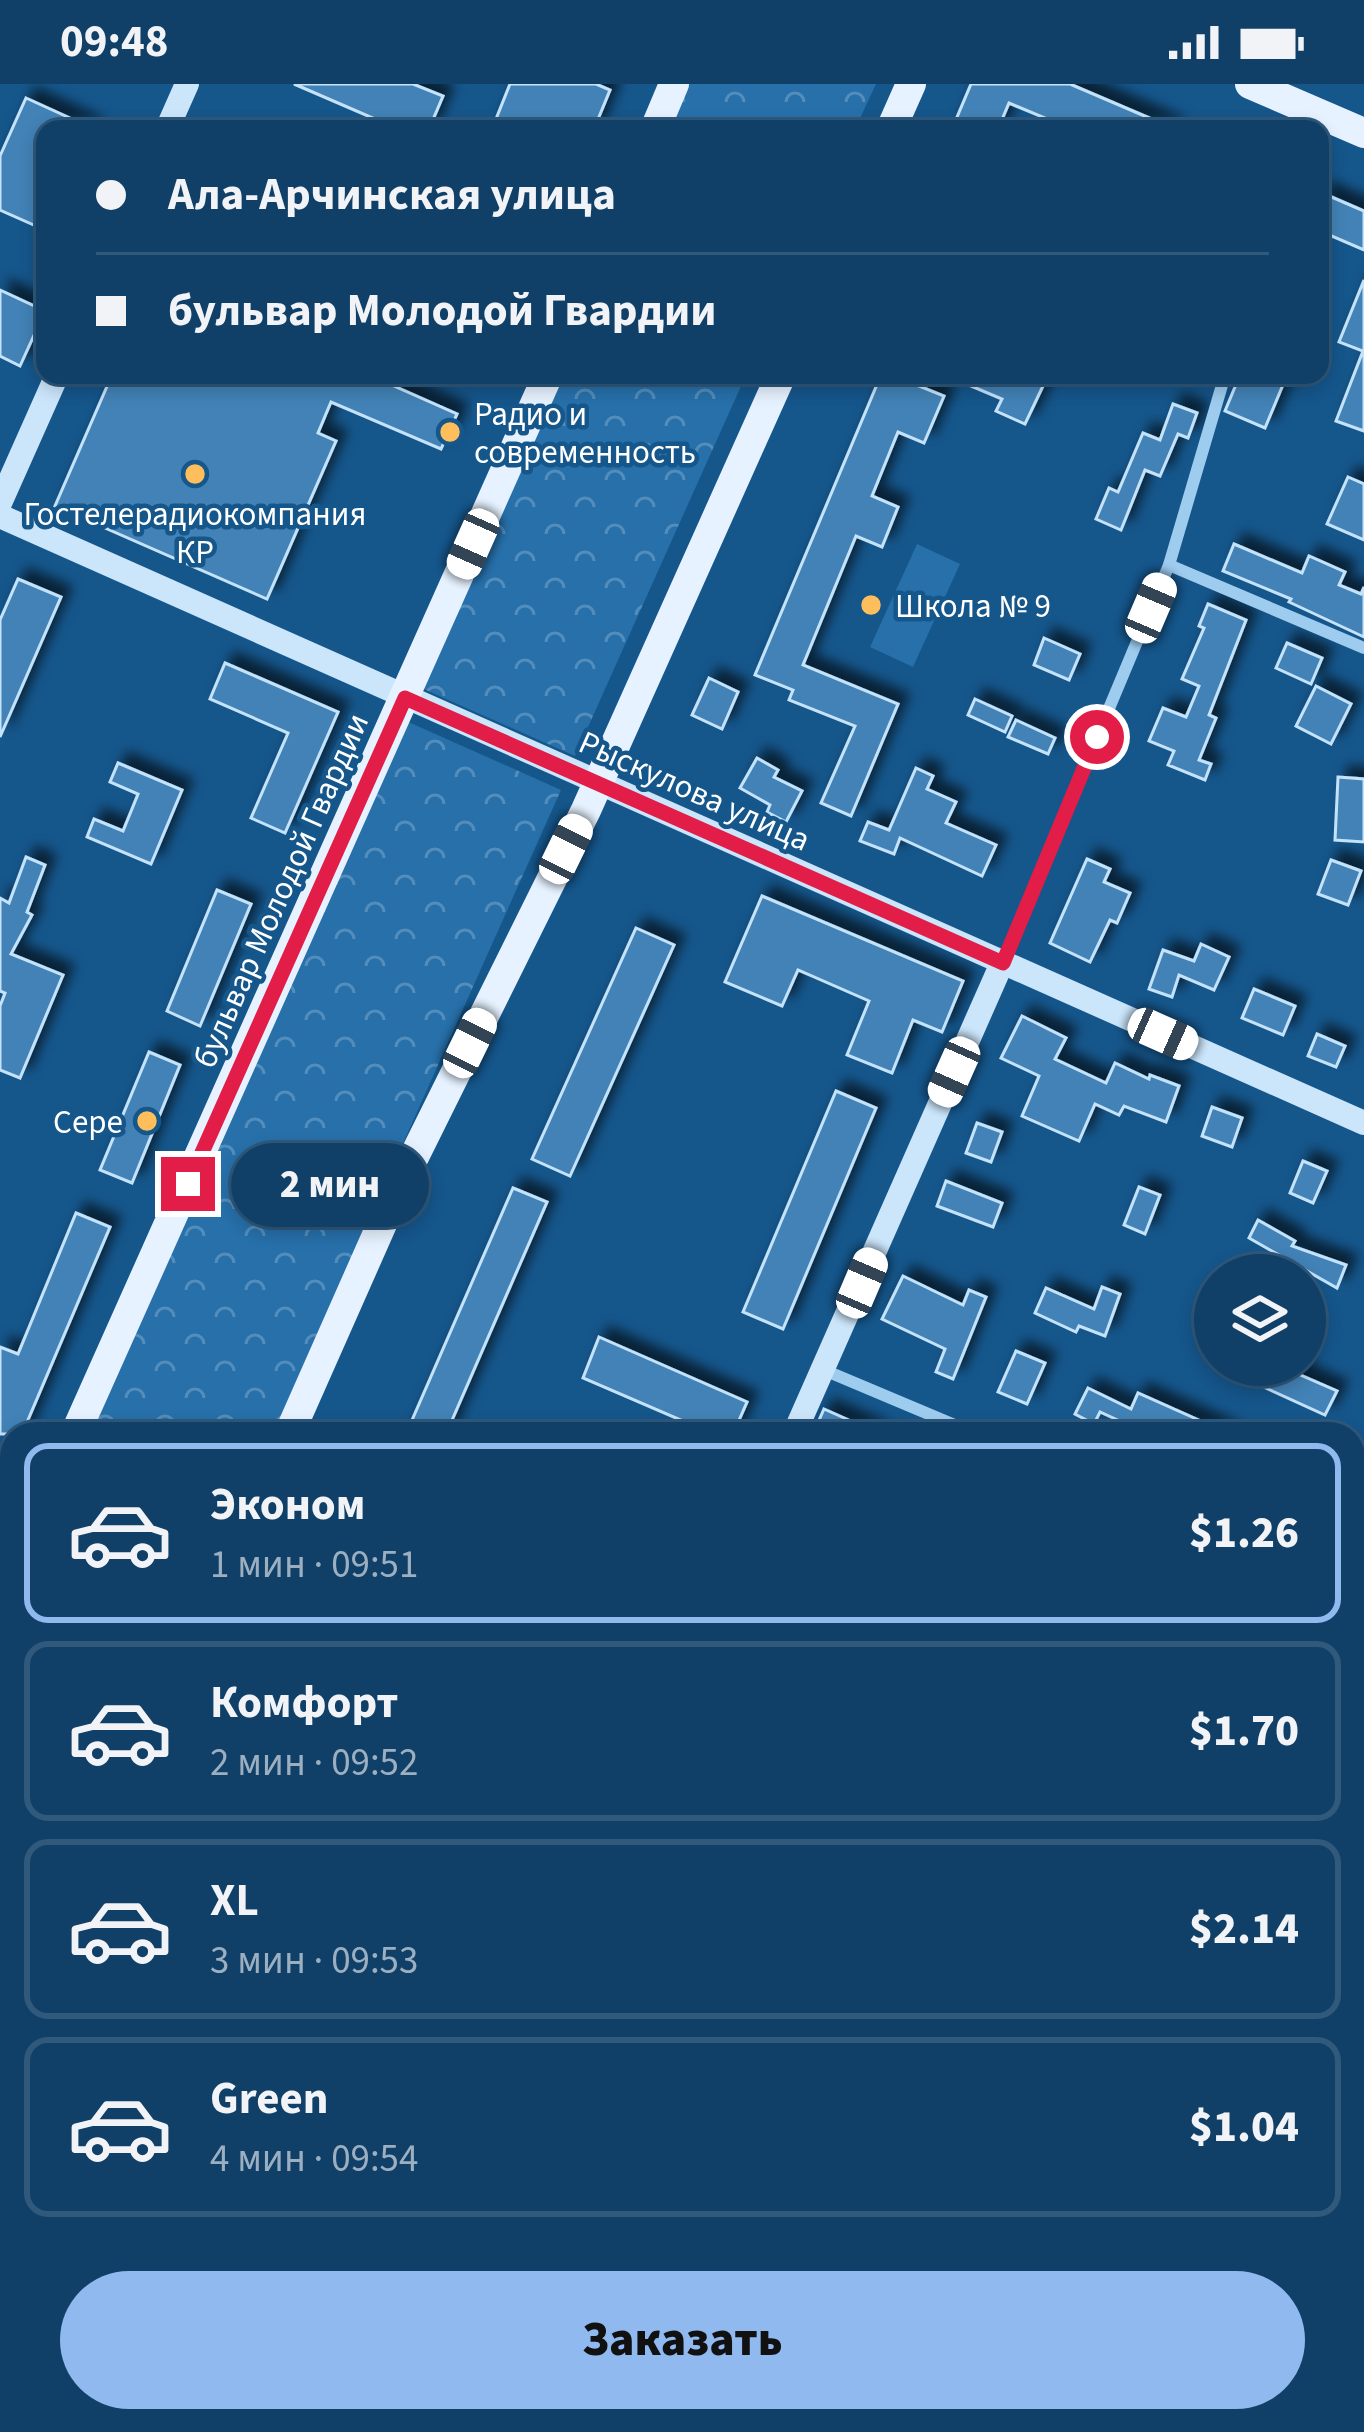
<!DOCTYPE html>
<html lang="ru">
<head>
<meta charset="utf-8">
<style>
  body { margin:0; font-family:"Source Sans 3",sans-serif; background:#19476e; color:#f1f3f6; height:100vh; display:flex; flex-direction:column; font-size:45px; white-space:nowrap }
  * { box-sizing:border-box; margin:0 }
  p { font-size:39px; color:#9cafc0 }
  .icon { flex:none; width:66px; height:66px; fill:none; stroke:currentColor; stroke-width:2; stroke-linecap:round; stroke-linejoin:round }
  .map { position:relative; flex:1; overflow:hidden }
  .panel { position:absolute; left:0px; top:1338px; width:1365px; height:1011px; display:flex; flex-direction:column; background:#104068; border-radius:36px 36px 0 0; box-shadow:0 6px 18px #0003,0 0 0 3px #30597c }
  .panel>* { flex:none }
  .guide { position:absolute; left:36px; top:36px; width:1293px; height:264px; border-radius:24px; box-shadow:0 6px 18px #0003,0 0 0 3px #30597c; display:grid; align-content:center; height:264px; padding:0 60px; background:#104068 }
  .tools { position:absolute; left:1194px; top:1170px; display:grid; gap:24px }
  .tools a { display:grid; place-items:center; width:132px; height:132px; border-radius:50%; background:#104068; box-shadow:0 6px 18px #0003,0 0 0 3px #30597c; font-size:60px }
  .end { position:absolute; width:54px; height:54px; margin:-27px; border:15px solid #e11d48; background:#fff; box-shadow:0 0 0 6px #fff }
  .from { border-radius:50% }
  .bubble { position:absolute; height:84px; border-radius:42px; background:#104068; box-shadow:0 6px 18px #0003,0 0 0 3px #30597c; font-size:39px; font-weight:800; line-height:84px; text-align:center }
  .car { position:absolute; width:36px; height:72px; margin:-36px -18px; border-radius:15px; box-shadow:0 0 9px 3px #0007; background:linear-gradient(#fff 24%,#345 0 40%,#fff 0 76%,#345 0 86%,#fff 0) }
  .guide b { display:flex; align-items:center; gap:42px; height:114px; font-size:45px }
  .guide b+b { border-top:3px solid #30597c }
  .guide i { width:30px; height:30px; background:#f1f3f6 }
  ul { padding:21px 0 0; list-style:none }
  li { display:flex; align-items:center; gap:36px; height:180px; margin:0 24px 18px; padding:0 36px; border:6px solid #30597c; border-radius:24px }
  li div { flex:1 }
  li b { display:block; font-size:45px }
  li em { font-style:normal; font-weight:800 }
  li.current { border-color:#90b9f0 }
  li>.icon { width:108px; height:108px; stroke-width:1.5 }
  .action { display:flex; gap:24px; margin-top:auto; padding:24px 60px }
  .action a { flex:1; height:138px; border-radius:72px; background:#90b9f0; color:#111; font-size:48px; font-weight:800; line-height:138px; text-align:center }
  .status { display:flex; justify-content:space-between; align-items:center; height:84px; padding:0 60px; background:#104068; direction:ltr }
  .status svg { height:33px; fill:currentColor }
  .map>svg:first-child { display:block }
  .green { fill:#2770aa }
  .forest { fill:url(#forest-crowns) }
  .cemetery { fill:url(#cemetery-stones) }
  .building { fill:#4282b6; stroke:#c4e3fb; stroke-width:3; filter:url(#shadow) }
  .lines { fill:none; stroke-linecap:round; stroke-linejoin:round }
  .street { stroke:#9eccef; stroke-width:12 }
  .secondary { stroke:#cbe5fb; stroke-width:24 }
  .primary { stroke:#e6f2ff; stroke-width:30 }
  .route { stroke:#e11d48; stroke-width:15 }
  .poi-dot { fill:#ffbe5c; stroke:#15568b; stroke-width:4.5 }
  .labels { text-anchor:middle; stroke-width:9; stroke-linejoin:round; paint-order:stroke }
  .poi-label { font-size:33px; fill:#fff; stroke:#15568b; text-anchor:start }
  .street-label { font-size:33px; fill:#fff; stroke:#15568b }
</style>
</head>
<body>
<div class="status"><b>09:48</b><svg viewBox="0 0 49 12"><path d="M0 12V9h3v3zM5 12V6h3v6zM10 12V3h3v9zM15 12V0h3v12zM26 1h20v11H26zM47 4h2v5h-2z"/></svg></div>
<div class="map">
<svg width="1364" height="2348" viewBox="0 0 1364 2348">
  <defs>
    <pattern id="forest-crowns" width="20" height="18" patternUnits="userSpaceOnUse" patternTransform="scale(3)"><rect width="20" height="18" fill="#2770aa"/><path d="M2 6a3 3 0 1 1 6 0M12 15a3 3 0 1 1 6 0" fill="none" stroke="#528dbb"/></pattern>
    <pattern id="cemetery-stones" width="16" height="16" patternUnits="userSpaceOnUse" patternTransform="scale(3)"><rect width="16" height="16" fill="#2770aa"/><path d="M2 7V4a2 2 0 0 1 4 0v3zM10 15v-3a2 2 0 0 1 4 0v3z" fill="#528dbb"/></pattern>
    <filter id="shadow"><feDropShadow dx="10" dy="-10" stdDeviation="6" flood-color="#0009"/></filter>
  </defs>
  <rect width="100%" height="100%" fill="#15568b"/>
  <path class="green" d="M917 460 960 480 913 583 870 563Z"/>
  <g class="forest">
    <path d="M688 0H876L855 45H668Z"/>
    <path d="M558 291H746L575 672 419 603Z"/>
    <path d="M404 636 561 706 273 1350H86Z"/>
    <path d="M12 1516V1924L0 1949V1543Z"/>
  </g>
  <path class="cemetery" d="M1353 1896 1364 1907V2348H478V2337H1353Z"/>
  <g class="building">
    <path d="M294 0H413L443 12 429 45H398Z"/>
    <path d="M510 0H596L610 6 594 45H492Z"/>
    <path d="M971 0H1070L1175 45H1071L1009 19 998 45H952Z"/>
    <path d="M26 14 94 45H45V146L0 126V72Z"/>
    <path d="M1320 108 1364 127V166L1320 147Z"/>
    <path d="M1364 196V347L1336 337 1363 267 1339 258Z"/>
    <path d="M0 206 45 227 20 282 0 272Z"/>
    <path d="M112 291H369L457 330 441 365 331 318 318 349 336 357 267 515 55 422Z"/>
    <path d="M881 291H892L944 312 924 359 898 348 872 412 898 423 882 463 856 452 803 581 898 620 851 732 821 719 855 642 789 616 793 606 755 591Z"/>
    <path d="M945 291H1018L1043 302 1025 340 996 327 1002 315Z"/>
    <path d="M1240 291H1287L1265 344 1225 327Z"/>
    <path d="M1173 320 1197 329 1188 354 1178 350 1160 392 1145 386 1121 446 1096 435 1109 404 1118 408 1143 349 1160 356Z"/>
    <path d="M1348 393 1364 400V456L1327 440Z"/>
    <path d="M1234 460 1302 489 1309 472 1345 488 1339 501 1361 510 1364 503V553L1289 518 1291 515 1223 487Z"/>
    <path d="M18 495 61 513 0 653V536Z"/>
    <path d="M1208 520 1246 536 1209 631 1216 634 1199 676 1211 680 1205 696 1168 681 1174 667 1149 657 1163 624 1186 633 1199 602 1182 595 1204 544 1199 542Z"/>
    <path d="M1044 554 1080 570 1069 596 1034 581Z"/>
    <path d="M1287 559 1322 574 1311 600 1276 584Z"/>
    <path d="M225 579 338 628 285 749 251 734 288 649 210 615Z"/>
    <path d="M709 594 738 608 722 645 692 631Z"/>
    <path d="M1316 602 1351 620 1331 660 1296 642Z"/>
    <path d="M975 615 1012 632 1005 648 968 631Z"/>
    <path d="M1016 636 1055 654 1048 670 1008 653Z"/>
    <path d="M757 674 778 686 774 693 802 707 786 738 767 728 770 721 740 704Z"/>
    <path d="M118 679 182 706 151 780 87 753 94 735 123 747 138 710 110 698Z"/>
    <path d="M916 684 933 692 927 705 956 718 946 739 996 761 982 792 900 754 894 770 860 757 868 738 889 746Z"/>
    <path d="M1338 693 1364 695V758L1335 756Z"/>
    <path d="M26 773 45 781 27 828 32 831 11 870 63 891 20 994 0 986V922L5 909 0 907V814L9 819Z"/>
    <path d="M1087 775 1110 785 1104 798 1130 809 1117 839 1110 836 1090 878 1050 859Z"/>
    <path d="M1331 776 1361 787 1348 821 1318 810Z"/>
    <path d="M217 806 251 820 200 942 167 927Z"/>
    <path d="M762 812 963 897 942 948 913 936 892 989 847 971 869 917 798 886 782 922 725 898Z"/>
    <path d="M636 844 674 861 570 1092 532 1075Z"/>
    <path d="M1201 860 1229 873 1214 906 1179 891 1172 913 1149 905 1163 866 1194 877Z"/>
    <path d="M1254 905 1295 922 1283 951 1242 934Z"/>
    <path d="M1022 932 1066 954 1055 975 1106 999 1115 979 1149 995 1150 991 1179 1002 1166 1038 1124 1022 1119 1031 1095 1020 1079 1057 1022 1032 1039 992 1001 974Z"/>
    <path d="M1317 950 1345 962 1336 983 1308 972Z"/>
    <path d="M149 968 180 981 132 1099 100 1086Z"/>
    <path d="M836 1007 876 1024 783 1245 743 1228Z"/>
    <path d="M1212 1023 1242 1034 1232 1063 1202 1052Z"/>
    <path d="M977 1039 1002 1048 991 1078 966 1069Z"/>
    <path d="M1303 1077 1327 1087 1313 1119 1290 1109Z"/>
    <path d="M946 1097 1002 1119 993 1143 937 1122Z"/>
    <path d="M1139 1103 1160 1111 1145 1150 1124 1141Z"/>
    <path d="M513 1104 547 1118 446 1350H406Z"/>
    <path d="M76 1129 110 1143 22 1350H0V1263L18 1270Z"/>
    <path d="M1258 1136 1295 1157 1292 1162 1346 1181 1337 1204 1249 1154Z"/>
    <path d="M903 1192 963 1221 969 1206 986 1213 953 1295 936 1288 945 1265 882 1235Z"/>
    <path d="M1102 1203 1120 1210 1105 1252 1079 1242 1076 1248 1035 1229 1046 1204 1094 1225Z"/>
    <path d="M599 1253 747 1318 733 1350H713L583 1294Z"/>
    <path d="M1016 1267 1045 1279 1027 1320 998 1308Z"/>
    <path d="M1266 1281H1300L1296 1289 1337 1307 1325 1331 1257 1300Z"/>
    <path d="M1088 1304 1131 1325 1138 1309 1230 1350H1148L1100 1328 1094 1340 1075 1330Z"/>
    <path d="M824 1325 880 1350H813Z"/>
  </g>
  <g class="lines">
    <g class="street">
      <path d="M1169 481 1364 564"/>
      <path d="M1003 878 1169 481 1225 291"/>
      <path d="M824 1286 976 1350"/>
      <path d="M1353 1502 1364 1507"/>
      <path d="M350 2348 355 2337"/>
    </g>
    <g class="secondary">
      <path d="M167 45 187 0"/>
      <path d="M0 419 57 291"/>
      <path d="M0 432 1364 1039"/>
      <path d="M794 1350 1002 879"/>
      <path d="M0 1411 12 1416"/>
    </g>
    <g class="primary">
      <path d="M1250 0 1364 49"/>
      <path d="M655 45 674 0"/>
      <path d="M891 45 911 0"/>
      <path d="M75 1350 548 291"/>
      <path d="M289 1350 393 1115 586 726 781 291"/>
      <path d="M0 1526 12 1498"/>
      <path d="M0 2002 12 1979"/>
      <path d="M0 2311 12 2317"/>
      <path d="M56 2337 79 2348"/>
    </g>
  </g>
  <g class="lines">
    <path class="route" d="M188 1100 405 614 1003 879 1097 653"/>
  </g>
  <g class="poi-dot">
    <circle cx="450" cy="348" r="12"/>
    <circle cx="195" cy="390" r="12"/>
    <circle cx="871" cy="521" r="12"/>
    <circle cx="147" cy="1037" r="12"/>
  </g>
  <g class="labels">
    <g class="poi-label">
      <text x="474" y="341">Радио и<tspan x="474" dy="38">современность</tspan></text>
      <text x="195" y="441" text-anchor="middle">Гостелерадиокомпания<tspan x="195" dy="38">КР</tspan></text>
      <text x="895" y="533">Школа № 9</text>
      <text x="123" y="1049" text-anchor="end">Сере</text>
    </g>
    <g class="street-label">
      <text transform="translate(695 706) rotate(24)" y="12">Рыскулова улица</text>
      <text transform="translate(280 806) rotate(-66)" y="12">бульвар Молодой Гвардии</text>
    </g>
  </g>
</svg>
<div class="tools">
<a><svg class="icon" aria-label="layers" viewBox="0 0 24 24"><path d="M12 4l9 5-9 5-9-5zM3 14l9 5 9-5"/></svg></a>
</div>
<i class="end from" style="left:1097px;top:653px"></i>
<i class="end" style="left:188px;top:1100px"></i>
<div class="bubble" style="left:231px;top:1059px;width:198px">2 мин</div>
<i class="car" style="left:473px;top:460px;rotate:204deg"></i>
<i class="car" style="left:1151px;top:524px;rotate:23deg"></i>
<i class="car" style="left:566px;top:765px;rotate:26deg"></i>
<i class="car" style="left:1163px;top:950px;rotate:114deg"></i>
<i class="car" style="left:470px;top:959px;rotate:26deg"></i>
<i class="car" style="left:954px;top:988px;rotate:204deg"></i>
<i class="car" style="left:862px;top:1199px;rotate:23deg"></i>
<div class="guide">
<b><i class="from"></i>Ала-Арчинская улица</b>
<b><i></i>бульвар Молодой Гвардии</b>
</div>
<section class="panel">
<ul>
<li class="current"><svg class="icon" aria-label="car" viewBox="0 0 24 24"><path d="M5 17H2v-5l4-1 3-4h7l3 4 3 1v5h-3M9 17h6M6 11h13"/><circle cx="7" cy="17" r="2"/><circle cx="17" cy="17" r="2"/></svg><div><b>Эконом</b><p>1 мин · 09:51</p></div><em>$1.26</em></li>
<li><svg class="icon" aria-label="car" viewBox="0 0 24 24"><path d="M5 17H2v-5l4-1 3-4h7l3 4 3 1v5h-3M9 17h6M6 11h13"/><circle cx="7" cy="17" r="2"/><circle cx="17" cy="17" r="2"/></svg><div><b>Комфорт</b><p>2 мин · 09:52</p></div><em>$1.70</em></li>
<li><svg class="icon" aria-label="car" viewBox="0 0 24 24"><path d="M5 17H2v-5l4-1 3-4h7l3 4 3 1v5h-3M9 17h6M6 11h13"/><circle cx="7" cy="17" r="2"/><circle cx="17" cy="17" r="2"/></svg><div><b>XL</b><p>3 мин · 09:53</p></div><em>$2.14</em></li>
<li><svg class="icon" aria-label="car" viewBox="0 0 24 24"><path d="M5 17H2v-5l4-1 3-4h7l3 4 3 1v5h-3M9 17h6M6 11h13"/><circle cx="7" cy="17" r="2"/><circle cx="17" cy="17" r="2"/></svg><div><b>Green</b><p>4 мин · 09:54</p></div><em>$1.04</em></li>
</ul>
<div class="action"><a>Заказать</a></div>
</section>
</div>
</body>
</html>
